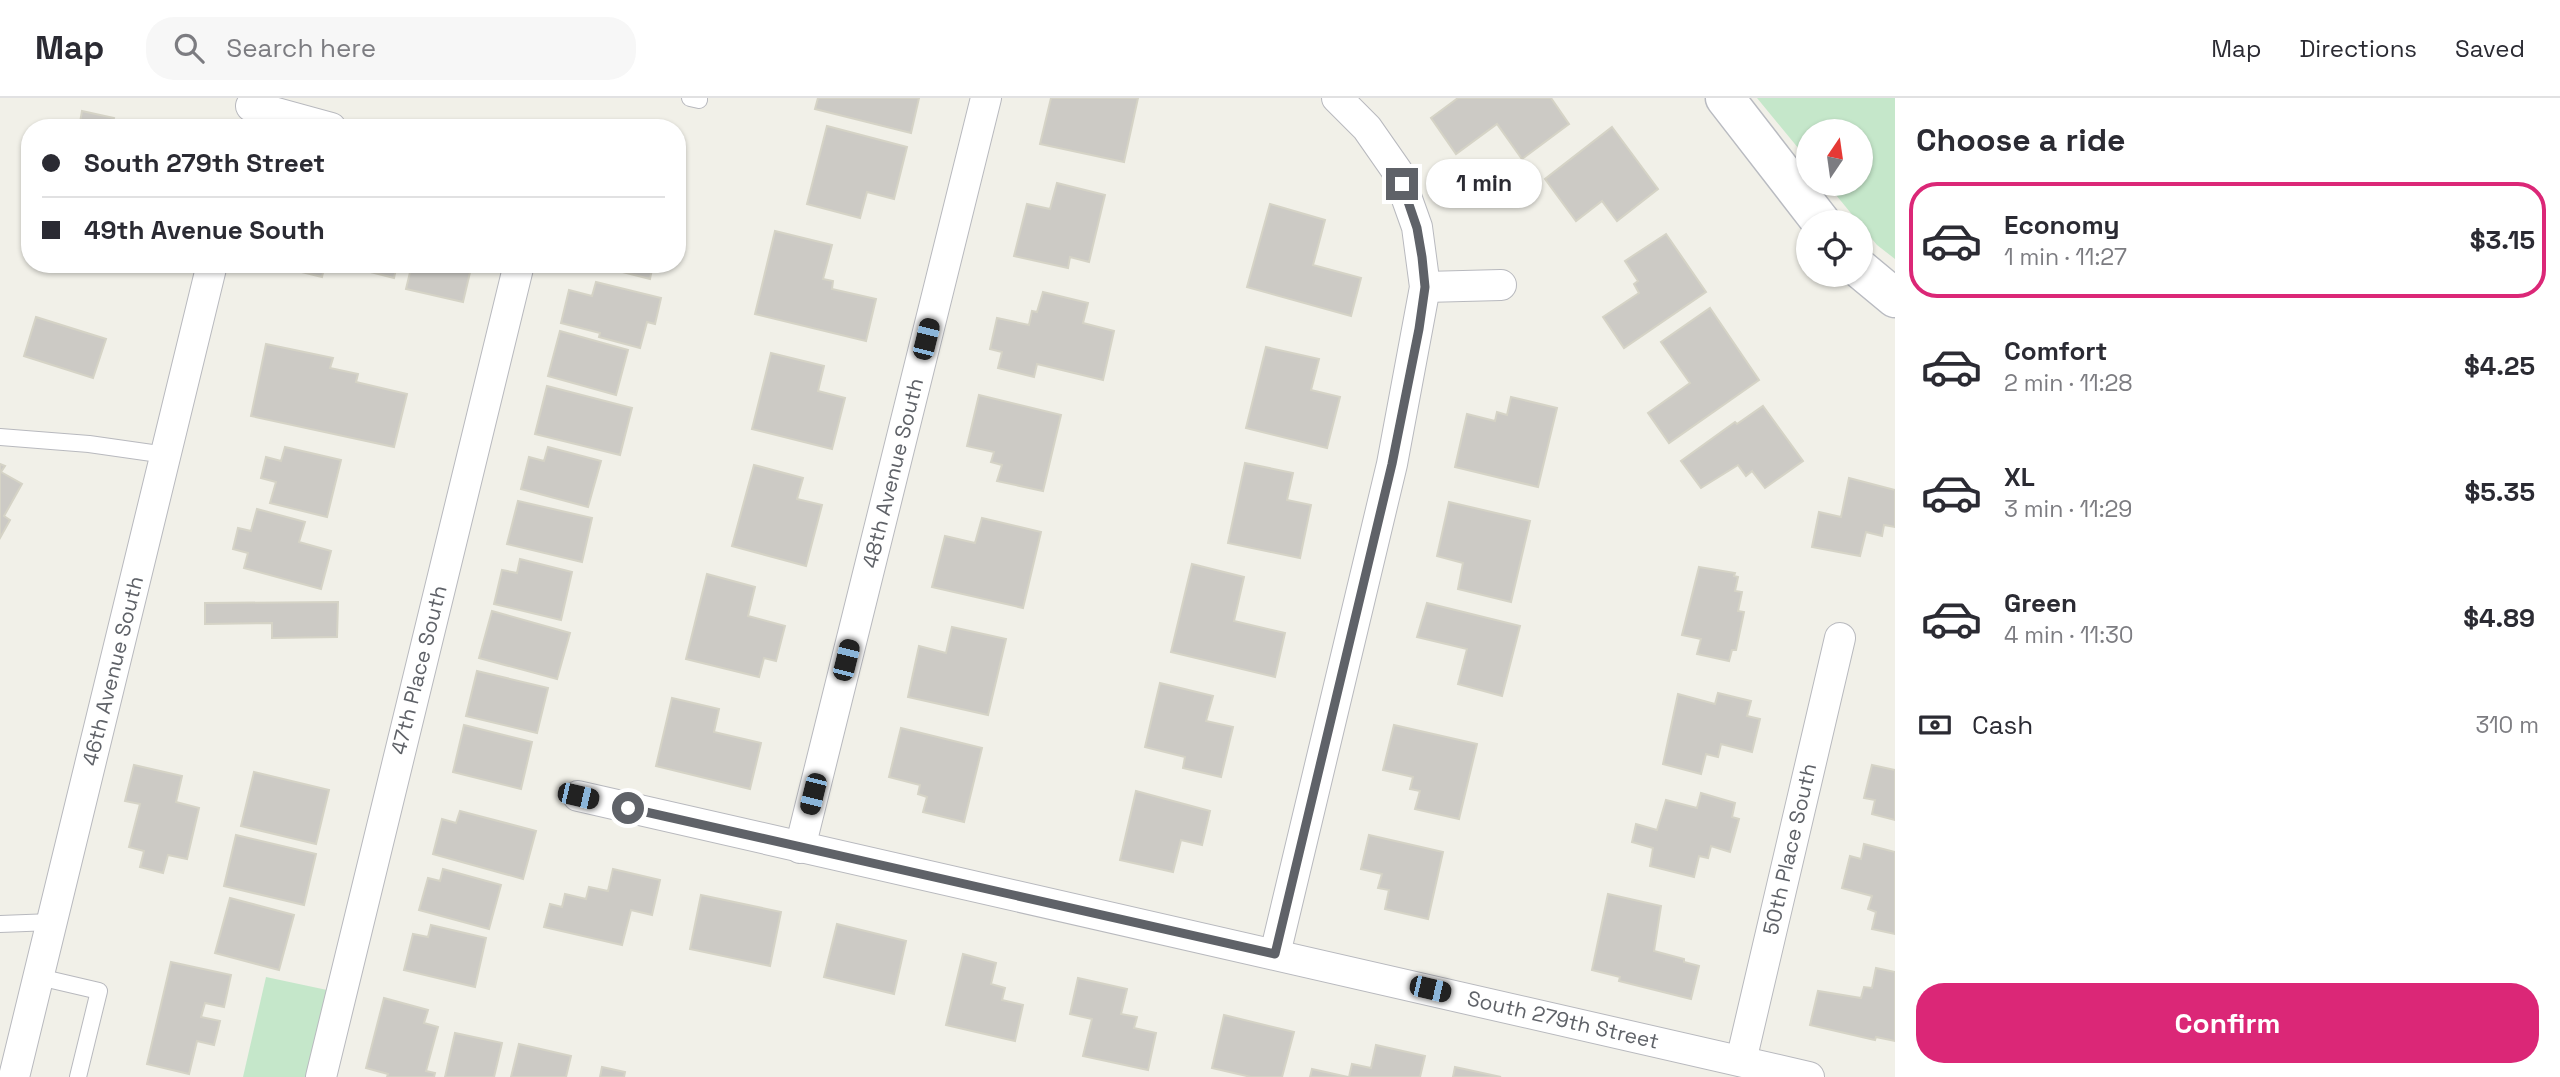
<!DOCTYPE html>
<html lang="en">
<head>
<meta charset="utf-8">
<style>
  body { margin:0; font-family:"Space Grotesk",sans-serif; background:#f7f7f7; color:#2b2b33; height:100vh; display:flex; flex-direction:column; font-size:26px; white-space:nowrap }
  * { box-sizing:border-box; margin:0 }
  p { font-size:23px; color:#7c7c81 }
  .icon { flex:none; width:38px; height:38px; fill:none; stroke:currentColor; stroke-width:2; stroke-linecap:round; stroke-linejoin:round }
  .map { position:relative; flex:1; overflow:hidden }
  .sheet { display:flex; flex-direction:column; background:#fff; width:665px }
  .sheet>* { flex:none }
  .guide { position:absolute; left:21px; top:21px; width:665px; height:154px; border-radius:28px; box-shadow:0 2px 5px #0004; display:grid; align-content:center; height:154px; padding:0 21px; background:#fff }
  .needle { width:46px; rotate:13deg }
  .buttons { position:absolute; left:1796px; top:21px; display:grid; gap:14px }
  .buttons a { display:grid; place-items:center; width:77px; height:77px; border-radius:50%; background:#fff; box-shadow:0 2px 5px #0004; font-size:35px }
  .end { position:absolute; width:32px; height:32px; margin:-16px; border:9px solid #5f6268; background:#fff; box-shadow:0 0 0 4px #fff }
  .from { border-radius:50% }
  .bubble { position:absolute; height:49px; border-radius:24px; background:#fff; box-shadow:0 2px 5px #0004; font-size:23px; font-weight:600; line-height:49px; text-align:center }
  .car { position:absolute; width:21px; height:42px; margin:-21px -10px; border-radius:9px; box-shadow:0 0 5px 2px #0007; background:linear-gradient(#222 24%,#8ab4d8 0 40%,#222 0 76%,#8ab4d8 0 86%,#222 0) }
  .guide b { display:flex; align-items:center; gap:24px; height:66px; font-size:26px }
  .guide b+b { border-top:2px solid #e1e1e2 }
  .guide i { width:18px; height:18px; background:#2b2b33 }
  ul { padding:0; list-style:none }
  li { display:flex; align-items:center; gap:21px; height:116px; margin:0 14px 10px; padding:0 7px; border:4px solid transparent; border-radius:28px }
  li div { flex:1 }
  li b { display:block; font-size:26px }
  li em { font-style:normal; font-weight:600 }
  li.active { border-color:#db2777 }
  li>.icon { width:63px; height:63px; stroke-width:1.5 }
  h2 { padding:0 21px; font-size:32px; line-height:84px }
  .pay { display:flex; align-items:center; gap:18px; height:77px; padding:0 21px; font-size:26px }
  .pay p { margin-inline-start:auto }
  .primary-button { display:flex; gap:14px; margin-top:auto; padding:14px 21px }
  .primary-button a { flex:1; height:80px; border-radius:28px; background:#db2777; color:#fff; font-size:28px; font-weight:600; line-height:80px; text-align:center }
  header { display:flex; align-items:center; gap:42px; box-sizing:border-box; height:98px; padding:0 35px; background:#fff; border-bottom:2px solid #e1e1e2 }
  header strong { font-size:33px }
  nav { display:flex; gap:38px; margin-inline-start:auto; font-size:24px }
  .search { width:490px; height:63px; background:#f7f7f7; display:flex; align-items:center; gap:18px; box-sizing:border-box; padding:0 24px; border-radius:28px; color:#7c7c81; font-size:26px }
  main { display:flex; flex:1; min-height:0 }
  .map>svg:first-child { display:block }
  .green { fill:#c5e7ca }
  .building { fill:#cccac5; stroke:#d5d3c6; stroke-width:2 }
  .lines { fill:none; stroke-linecap:round; stroke-linejoin:round }
  .lane-casing { stroke:#b8b9be; stroke-width:18 }
  .street-casing { stroke:#b8b9be; stroke-width:32 }
  .secondary-casing { stroke:#b9bbc1; stroke-width:41 }
  .lane { stroke:#fff; stroke-width:16 }
  .street { stroke:#fff; stroke-width:30 }
  .secondary { stroke:#fff; stroke-width:38 }
  .route { stroke:#5f6268; stroke-width:9 }
  .labels { text-anchor:middle; stroke-width:6; stroke-linejoin:round; paint-order:stroke }
  .street-label { font-size:21px; fill:#5f6268; stroke:#fff }
</style>
</head>
<body>
<header>
<strong>Map</strong>
<div class="search"><svg class="icon" aria-label="search" viewBox="0 0 24 24"><circle cx="10" cy="10" r="6"/><path d="M15 15l6 6"/></svg>Search here</div>
<nav><a>Map</a><a>Directions</a><a>Saved</a></nav>
</header>
<main>
<div class="map">
<svg width="1895" height="979" viewBox="0 0 1895 979">
  <rect width="100%" height="100%" fill="#f1f0e8"/>
  <g class="green">
    <path d="M1757 0H1895V161L1877 147 1827 86H1860V33H1808V62Z"/>
    <path d="M266 879 327 892 307 979H243Z"/>
  </g>
  <g class="building">
    <path d="M818 0H919L911 35 815 11Z"/>
    <path d="M1051 0H1138L1124 64 1040 46Z"/>
    <path d="M1458 0H1551L1569 26 1522 61 1497 26 1456 56 1431 20Z"/>
    <path d="M82 13 114 20 112 30H79Z"/>
    <path d="M827 28 907 49 894 101 867 94 860 120 807 106Z"/>
    <path d="M1612 29 1658 91 1617 123 1602 103 1576 123 1545 81Z"/>
    <path d="M1057 85 1105 97 1089 164 1070 159 1068 170 1014 158 1027 106 1050 111Z"/>
    <path d="M1270 106 1325 122 1313 167 1361 180 1351 218 1247 189Z"/>
    <path d="M775 133 832 147 823 181 833 183 832 191 876 201 866 243 755 216Z"/>
    <path d="M1666 136 1706 194 1624 250 1603 219 1639 195 1634 186 1638 183 1625 163Z"/>
    <path d="M269 166H325L322 179Z"/>
    <path d="M339 166H397L394 180Z"/>
    <path d="M412 166H472L463 204 406 191Z"/>
    <path d="M591 166H653L650 181Z"/>
    <path d="M596 184 661 200 655 226 647 224 640 250 599 239 600 235 561 225 569 192 592 198Z"/>
    <path d="M1043 194 1088 205 1083 225 1114 233 1103 282 1037 266 1034 279 998 270 1002 254 990 251 997 220 1029 227 1032 213 1037 214Z"/>
    <path d="M1710 210 1759 282 1669 345 1648 315 1690 285 1661 244Z"/>
    <path d="M36 219 106 241 93 280 24 258Z"/>
    <path d="M560 233 628 252 616 297 548 278Z"/>
    <path d="M266 246 333 260 330 270 358 276 356 284 407 296 394 349 251 318Z"/>
    <path d="M1266 249 1319 261 1311 292 1340 299 1327 350 1246 330Z"/>
    <path d="M771 255 824 268 818 293 845 300 832 351 752 331Z"/>
    <path d="M547 288 632 310 620 357 535 336Z"/>
    <path d="M979 297 1061 317 1043 393 997 383 1002 367 991 364 994 354 967 348Z"/>
    <path d="M1511 299 1557 310 1538 389 1455 369 1467 316 1495 323 1497 314 1507 317Z"/>
    <path d="M1763 308 1803 363 1765 390 1752 373 1746 378 1738 367 1701 390 1681 363 1735 324 1737 326Z"/>
    <path d="M285 349 341 362 327 419 270 405 276 384 261 380 266 359 281 363Z"/>
    <path d="M548 349 601 363 588 409 521 391 529 359 544 363Z"/>
    <path d="M1245 365 1293 375 1287 402 1311 407 1300 460 1228 445Z"/>
    <path d="M0 366 5 368 1 374 22 386 4 418 10 422 0 440Z"/>
    <path d="M754 367 803 380 797 401 822 407 806 468 732 448Z"/>
    <path d="M1849 380 1895 392V429L1884 427 1882 438 1866 434 1860 458 1812 449 1819 414 1841 419Z"/>
    <path d="M518 403 592 420 582 464 507 446Z"/>
    <path d="M1449 404 1530 423 1511 504 1458 491 1463 465 1437 458Z"/>
    <path d="M257 411 305 424 299 444 331 453 321 491 244 470 248 455 233 451 238 430 251 433Z"/>
    <path d="M982 420 1041 434 1023 510 932 489 945 438 975 445Z"/>
    <path d="M520 461 572 474 561 522 494 506 502 472 517 475Z"/>
    <path d="M1192 466 1244 479 1234 523 1285 535 1275 579 1171 554Z"/>
    <path d="M1699 469 1735 475 1734 478 1738 479 1735 493 1742 494 1738 513 1744 514 1736 552H1732L1729 563 1697 556 1701 541 1682 537Z"/>
    <path d="M707 476 755 489 748 518 785 528 776 563 764 560 759 579 686 561Z"/>
    <path d="M338 504 337 539 272 540V525L205 526V505Z"/>
    <path d="M1427 505 1520 528 1502 598 1458 586 1467 551 1417 539Z"/>
    <path d="M492 513 570 535 557 581 479 560Z"/>
    <path d="M952 529 1006 541 988 617 908 599 919 548 946 555Z"/>
    <path d="M477 573 548 590 537 635 466 618Z"/>
    <path d="M1160 585 1213 598 1206 623 1233 629 1221 679 1183 670 1185 659 1145 649Z"/>
    <path d="M1718 595 1751 603 1747 618 1760 621 1752 654 1721 646 1718 659 1706 656 1701 676 1663 666 1678 596 1715 606Z"/>
    <path d="M672 600 719 611 714 634 761 645 750 691 656 668Z"/>
    <path d="M464 627 532 644 521 691 453 674Z"/>
    <path d="M1394 627 1477 646 1459 721 1415 711 1420 693 1410 691 1413 679 1383 672Z"/>
    <path d="M901 630 982 650 964 724 923 714 927 699 918 696 920 687 889 679Z"/>
    <path d="M134 667 182 678 176 704 199 710 187 761 168 757 163 775 140 769 144 753 129 749 140 706 125 703Z"/>
    <path d="M1872 667 1895 672V722L1872 716 1875 702 1864 700Z"/>
    <path d="M254 674 329 692 316 746 241 728Z"/>
    <path d="M1136 693 1210 713 1202 747 1181 742 1173 774 1120 762Z"/>
    <path d="M1701 695 1735 705 1732 719 1739 721 1730 754 1711 748 1708 760 1699 758 1694 779 1650 768 1653 750 1632 744 1636 726 1657 732 1666 702 1697 710Z"/>
    <path d="M460 713 536 733 523 781 433 756 442 721 456 725Z"/>
    <path d="M236 737 316 756 304 807 224 788Z"/>
    <path d="M1369 737 1443 754 1428 821 1385 811 1389 792 1378 790 1382 776 1361 771Z"/>
    <path d="M1864 746 1895 754V836L1872 831 1876 814 1868 811 1872 798 1842 790 1850 758 1861 761Z"/>
    <path d="M443 771 501 787 489 831 419 812 428 780 440 783Z"/>
    <path d="M613 771 660 782 652 817 631 812 622 847 544 829 550 806 562 809 565 796 586 801 589 789 608 793Z"/>
    <path d="M1608 796 1661 808 1654 853 1684 861V864L1699 868 1691 901 1619 883 1620 879 1592 872Z"/>
    <path d="M701 797 781 814 770 868 690 851Z"/>
    <path d="M230 800 294 817 279 872 215 855Z"/>
    <path d="M837 826 906 843 894 896 824 879Z"/>
    <path d="M431 827 486 840 475 889 404 872 413 836 428 839Z"/>
    <path d="M963 856 996 865 991 886 1005 890 1002 902 1023 907 1015 943 946 927Z"/>
    <path d="M171 864 231 877 224 909 205 905 201 919 220 923 214 947 197 943 189 976 147 966Z"/>
    <path d="M1876 870 1895 874V943L1876 939 1875 942 1810 927 1818 893 1861 900 1864 889 1872 890Z"/>
    <path d="M1078 880 1127 891 1121 916 1137 919 1134 930 1156 935 1148 972 1083 958 1092 921 1070 916Z"/>
    <path d="M384 900 428 912 424 925 438 929 426 973 435 975 434 979H387L388 976 366 970Z"/>
    <path d="M1224 917 1294 934 1282 979H1251L1212 970Z"/>
    <path d="M455 935 502 945 494 979H445Z"/>
    <path d="M519 946 571 958 566 979H511Z"/>
    <path d="M1376 947 1425 958 1420 979H1349L1352 966 1371 970Z"/>
    <path d="M602 969 625 974 624 979H600Z"/>
    <path d="M1455 969 1501 979H1453Z"/>
    <path d="M1312 971 1348 979H1310Z"/>
  </g>
  <g class="lines">
    <g class="lane-casing">
      <g id="lane">
        <path d="M690 0 699 2V0"/>
        <path d="M0 339 89 346 166 357"/>
        <path d="M0 826 52 824"/>
        <path d="M39 879 99 893 78 979"/>
      </g>
    </g>
    <g class="street-casing">
      <g id="street">
        <path d="M251 8 331 30"/>
        <path d="M1425 189 1501 187"/>
        <path d="M578 698 1809 979"/>
        <path d="M800 750 986 0"/>
        <path d="M1275 856 1392 366 1425 189 1417 129 1397 73 1367 30 1337 0"/>
        <path d="M1741 963 1840 540"/>
        <path d="M14 979 212 166"/>
        <path d="M321 979 519 166"/>
      </g>
    </g>
    <g class="secondary-casing">
      <g id="secondary">
        <path d="M1725 0 1821 124"/>
        <path d="M1860 171 1895 200"/>
      </g>
    </g>
    <use href="#lane" class="lane"/>
    <use href="#street" class="street"/>
    <use href="#secondary" class="secondary"/>
  </g>
  <g class="lines">
    <path class="route" d="M628 710 1275 856 1392 366 1419 231 1425 189 1422 159 1417 130 1402 86"/>
  </g>
  <g class="labels">
    <g class="street-label">
      <text transform="translate(893 375) rotate(-76)" y="7">48th Avenue South</text>
      <text transform="translate(419 572) rotate(-76)" y="7">47th Place South</text>
      <text transform="translate(113 573) rotate(-76)" y="7">46th Avenue South</text>
      <text transform="translate(1790 751) rotate(-77)" y="7">50th Place South</text>
      <text transform="translate(1563 922) rotate(13)" y="7">South 279th Street</text>
    </g>
  </g>
</svg>
<div class="buttons">
<a><svg class="needle" viewBox="-14 -14 28 28"><path d="M0-13l5 13h-10z" fill="#e53935"/><path d="M0 13l5-13h-10z" fill="#7c7c81"/></svg></a>
<a><svg class="icon" aria-label="locate" viewBox="0 0 24 24"><circle cx="12" cy="12" r="6"/><path d="M12 2v4M12 18v4M2 12h4M18 12h4"/></svg></a>
</div>
<i class="end from" style="left:628px;top:710px"></i>
<i class="end" style="left:1402px;top:86px"></i>
<div class="bubble" style="left:1426px;top:61px;width:116px">1 min</div>
<i class="car" style="left:926px;top:241px;rotate:14deg"></i>
<i class="car" style="left:846px;top:562px;rotate:14deg"></i>
<i class="car" style="left:813px;top:696px;rotate:194deg"></i>
<i class="car" style="left:578px;top:698px;rotate:103deg"></i>
<i class="car" style="left:1430px;top:891px;rotate:103deg"></i>
<div class="guide">
<b><i class="from"></i>South 279th Street</b>
<b><i></i>49th Avenue South</b>
</div>
</div>
<section class="sheet">
<h2>Choose a ride</h2>
<ul>
<li class="active"><svg class="icon" aria-label="car" viewBox="0 0 24 24"><path d="M5 17H2v-5l4-1 3-4h7l3 4 3 1v5h-3M9 17h6M6 11h13"/><circle cx="7" cy="17" r="2"/><circle cx="17" cy="17" r="2"/></svg><div><b>Economy</b><p>1 min · 11:27</p></div><em>$3.15</em></li>
<li><svg class="icon" aria-label="car" viewBox="0 0 24 24"><path d="M5 17H2v-5l4-1 3-4h7l3 4 3 1v5h-3M9 17h6M6 11h13"/><circle cx="7" cy="17" r="2"/><circle cx="17" cy="17" r="2"/></svg><div><b>Comfort</b><p>2 min · 11:28</p></div><em>$4.25</em></li>
<li><svg class="icon" aria-label="car" viewBox="0 0 24 24"><path d="M5 17H2v-5l4-1 3-4h7l3 4 3 1v5h-3M9 17h6M6 11h13"/><circle cx="7" cy="17" r="2"/><circle cx="17" cy="17" r="2"/></svg><div><b>XL</b><p>3 min · 11:29</p></div><em>$5.35</em></li>
<li><svg class="icon" aria-label="car" viewBox="0 0 24 24"><path d="M5 17H2v-5l4-1 3-4h7l3 4 3 1v5h-3M9 17h6M6 11h13"/><circle cx="7" cy="17" r="2"/><circle cx="17" cy="17" r="2"/></svg><div><b>Green</b><p>4 min · 11:30</p></div><em>$4.89</em></li>
</ul>
<div class="pay"><svg class="icon" aria-label="cash" viewBox="0 0 24 24"><path d="M3 7h18v10H3z"/><circle cx="12" cy="12" r="2"/></svg>Cash<p>310 m</p></div>
<div class="primary-button"><a>Confirm</a></div>
</section>
</main>
</body>
</html>
